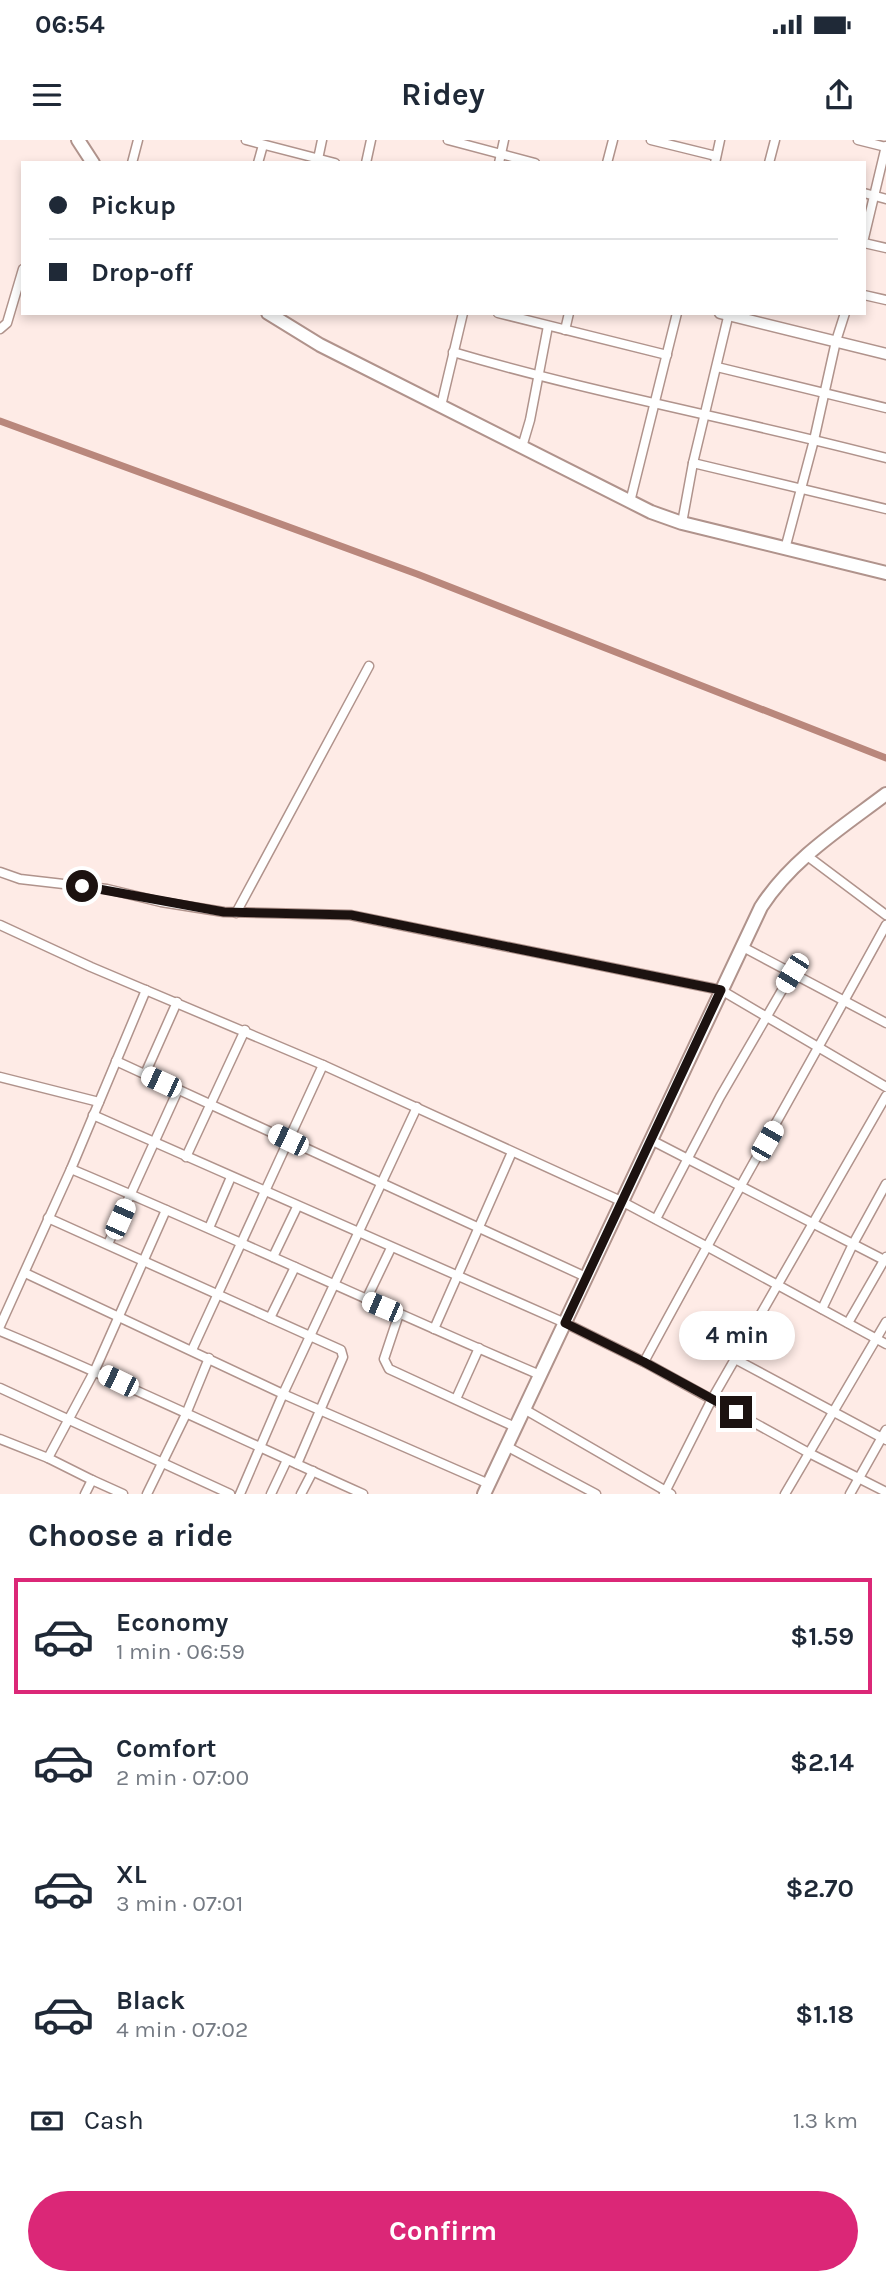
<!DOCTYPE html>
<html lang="en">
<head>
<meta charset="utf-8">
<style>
  body { margin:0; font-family:Karla,sans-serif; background:#f2f2f3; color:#1f2937; height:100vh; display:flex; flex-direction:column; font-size:26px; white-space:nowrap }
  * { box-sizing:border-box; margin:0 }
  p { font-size:23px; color:#747a83 }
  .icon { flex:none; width:38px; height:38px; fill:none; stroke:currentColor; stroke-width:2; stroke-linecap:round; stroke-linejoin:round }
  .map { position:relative; height:1354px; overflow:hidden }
  .panel { display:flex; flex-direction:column; background:#fff; flex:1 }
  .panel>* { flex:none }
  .top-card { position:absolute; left:21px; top:21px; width:845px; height:154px; border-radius:0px; box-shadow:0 4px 10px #0003; display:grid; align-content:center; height:154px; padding:0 28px; background:#fff }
  .end { position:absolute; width:32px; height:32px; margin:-16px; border:9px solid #1c1210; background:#fff; box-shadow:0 0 0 4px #fff }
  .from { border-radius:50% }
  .bubble { position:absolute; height:49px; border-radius:24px; background:#fff; box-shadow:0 4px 10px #0003; font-size:23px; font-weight:700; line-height:49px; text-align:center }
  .car { position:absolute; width:21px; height:42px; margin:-21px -10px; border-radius:9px; box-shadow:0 0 5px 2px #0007; background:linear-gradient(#fff 24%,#345 0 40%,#fff 0 76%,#345 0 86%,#fff 0) }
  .top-card b { display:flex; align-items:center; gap:24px; height:66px; font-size:26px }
  .top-card b+b { border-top:2px solid #e0e1e3 }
  .top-card i { width:18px; height:18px; background:#1f2937 }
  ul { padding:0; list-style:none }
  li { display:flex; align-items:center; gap:21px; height:116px; margin:0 14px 10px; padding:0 14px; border:4px solid transparent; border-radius:0px }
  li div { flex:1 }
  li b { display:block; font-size:26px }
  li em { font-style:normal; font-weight:700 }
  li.selected { border-color:#db2777 }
  li>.icon { width:63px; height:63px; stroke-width:1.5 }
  h2 { padding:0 28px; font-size:32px; line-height:84px }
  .pay { display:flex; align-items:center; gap:18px; height:77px; padding:0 28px; font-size:26px }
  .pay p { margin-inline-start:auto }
  .cta { display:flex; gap:14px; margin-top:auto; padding:14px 28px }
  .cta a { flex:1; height:80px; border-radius:42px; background:#db2777; color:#fff; font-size:28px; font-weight:700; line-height:80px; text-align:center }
  .status { display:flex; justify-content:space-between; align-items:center; height:49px; padding:0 35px; background:#fff; direction:ltr }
  .status svg { height:19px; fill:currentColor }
  header { display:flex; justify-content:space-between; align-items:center; height:91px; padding:0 28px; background:#fff; font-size:32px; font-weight:700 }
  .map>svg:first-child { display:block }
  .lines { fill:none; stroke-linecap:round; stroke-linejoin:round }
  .canal { stroke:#b9877c; stroke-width:7 }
  .minor-casing { stroke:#b0938c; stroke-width:11 }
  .tertiary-casing { stroke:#b0938c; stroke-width:13 }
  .primary-casing { stroke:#b0938c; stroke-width:16 }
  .minor { stroke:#fff; stroke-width:8 }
  .tertiary { stroke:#fff; stroke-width:10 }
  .primary { stroke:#fff; stroke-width:12 }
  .route { stroke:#1c1210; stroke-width:9 }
</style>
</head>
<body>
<div class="status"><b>06:54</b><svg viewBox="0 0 49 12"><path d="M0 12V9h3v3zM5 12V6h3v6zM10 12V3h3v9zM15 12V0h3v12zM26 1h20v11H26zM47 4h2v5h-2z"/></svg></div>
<header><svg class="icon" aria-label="menu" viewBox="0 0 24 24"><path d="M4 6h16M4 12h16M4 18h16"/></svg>Ridey<svg class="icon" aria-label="share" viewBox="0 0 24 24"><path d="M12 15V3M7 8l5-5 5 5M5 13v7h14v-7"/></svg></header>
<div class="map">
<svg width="886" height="1354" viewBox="0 0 886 1354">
  <rect width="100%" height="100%" fill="#feebe6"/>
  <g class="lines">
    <path class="canal" d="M0 281 417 434 886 618"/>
    <g class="minor-casing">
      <g id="minor">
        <path d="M246 0 335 23"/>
        <path d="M448 0 535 23"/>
        <path d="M651 0 716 16"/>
        <path d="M858 0 886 7"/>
        <path d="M318 19 322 0"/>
        <path d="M132 23 138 0"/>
        <path d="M258 23 263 5"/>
        <path d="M366 23 371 0"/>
        <path d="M499 23 504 0"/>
        <path d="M607 23 613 0"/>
        <path d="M715 23 720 0"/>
        <path d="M769 23 775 0"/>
        <path d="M864 53 886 59"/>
        <path d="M864 98 886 6"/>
        <path d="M864 103 886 108"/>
        <path d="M864 155 886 160"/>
        <path d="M498 173 667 215"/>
        <path d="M0 189 7 183 23 129"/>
        <path d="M565 190 569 173"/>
        <path d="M453 212C595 254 742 280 886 318"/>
        <path d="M717 227 886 268"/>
        <path d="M441 266 463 173"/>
        <path d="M522 307 530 280 548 186"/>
        <path d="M693 323 886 369"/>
        <path d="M630 362 677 173"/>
        <path d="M682 383 693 323 729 173"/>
        <path d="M785 409 814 300 836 201 845 173"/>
        <path d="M806 715 886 775"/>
        <path d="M0 732 20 739 107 749 161 762 224 772 350 775 721 850 886 947"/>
        <path d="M236 773 369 526"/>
        <path d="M0 785 91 827 323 925 621 1061 706 1106 886 1204"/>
        <path d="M741 806 886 883"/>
        <path d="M116 921 586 1137"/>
        <path d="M145 934 177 862"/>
        <path d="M0 937 99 962"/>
        <path d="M93 975 565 1183 644 1222 809 1313 886 1352"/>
        <path d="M651 1000 886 1121"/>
        <path d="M186 1017 245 890"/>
        <path d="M71 1029C228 1095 383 1168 540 1235"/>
        <path d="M48 1078 341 1210 343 1217 297 1324"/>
        <path d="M656 1079 720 957 792 833"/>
        <path d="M209 1088 231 1037"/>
        <path d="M108 1104 178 950"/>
        <path d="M273 1117 297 1067"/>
        <path d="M25 1133 283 1254 489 1344"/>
        <path d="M366 1160 391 1108"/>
        <path d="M822 1169 853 1104 886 1044"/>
        <path d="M399 1174 384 1219 389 1229 515 1287"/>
        <path d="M270 1178 295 1127"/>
        <path d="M848 1183 886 1117"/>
        <path d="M0 1186 71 1029 146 850"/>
        <path d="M434 1189 512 1012"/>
        <path d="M0 1191C123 1242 242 1300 363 1354"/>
        <path d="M192 1210 323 925"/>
        <path d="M735 1219 886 1300"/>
        <path d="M644 1222C723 1075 806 931 886 785"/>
        <path d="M0 1248 230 1354"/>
        <path d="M456 1259 479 1208"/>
        <path d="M524 1269 671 1354"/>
        <path d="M0 1299 48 1318 92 1340"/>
        <path d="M506 1306 596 1354"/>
        <path d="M48 1318 95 1230 166 1070"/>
        <path d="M85 1354 92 1340 123 1354"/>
        <path d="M147 1354 186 1274 209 1218"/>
        <path d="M240 1354 283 1254 417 967"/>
        <path d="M271 1354 287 1320"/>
        <path d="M301 1354 313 1331"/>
        <path d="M664 1354 712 1259 886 956"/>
        <path d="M785 1354 886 1182"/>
        <path d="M850 1354 886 1290"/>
      </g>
    </g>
    <g class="tertiary-casing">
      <path id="tertiary" d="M720 173 886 214"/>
    </g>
    <g class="primary-casing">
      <g id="primary">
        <path d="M78 0 93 23"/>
        <path d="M268 173 320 205 651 372 682 383 886 433"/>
        <path d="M484 1354 761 767C792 719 841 688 886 654"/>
      </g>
    </g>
    <use href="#minor" class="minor"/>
    <use href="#tertiary" class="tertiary"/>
    <use href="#primary" class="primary"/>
  </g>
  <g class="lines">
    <path class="route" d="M82 746 224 772 351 775 721 850 565 1183 644 1222 736 1272"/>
  </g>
</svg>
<i class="end from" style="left:82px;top:746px"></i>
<i class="end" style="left:736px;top:1272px"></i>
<div class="bubble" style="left:679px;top:1171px;width:116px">4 min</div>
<i class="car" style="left:792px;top:833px;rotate:212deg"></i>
<i class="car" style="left:161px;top:942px;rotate:295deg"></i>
<i class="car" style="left:288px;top:1000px;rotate:296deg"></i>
<i class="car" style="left:767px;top:1001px;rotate:30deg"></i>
<i class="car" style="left:120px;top:1079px;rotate:24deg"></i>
<i class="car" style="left:382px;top:1167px;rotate:293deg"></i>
<i class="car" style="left:118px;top:1241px;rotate:296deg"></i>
<div class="top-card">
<b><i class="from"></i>Pickup</b>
<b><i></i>Drop-off</b>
</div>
</div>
<section class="panel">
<h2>Choose a ride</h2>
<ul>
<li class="selected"><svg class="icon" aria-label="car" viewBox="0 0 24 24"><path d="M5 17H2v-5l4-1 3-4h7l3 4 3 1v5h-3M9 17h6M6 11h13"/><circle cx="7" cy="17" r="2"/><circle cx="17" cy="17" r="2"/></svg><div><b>Economy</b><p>1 min · 06:59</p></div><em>$1.59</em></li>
<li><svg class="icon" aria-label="car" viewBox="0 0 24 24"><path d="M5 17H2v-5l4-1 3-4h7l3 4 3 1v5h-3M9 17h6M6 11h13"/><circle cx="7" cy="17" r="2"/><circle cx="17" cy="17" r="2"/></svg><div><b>Comfort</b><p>2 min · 07:00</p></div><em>$2.14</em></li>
<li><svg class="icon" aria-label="car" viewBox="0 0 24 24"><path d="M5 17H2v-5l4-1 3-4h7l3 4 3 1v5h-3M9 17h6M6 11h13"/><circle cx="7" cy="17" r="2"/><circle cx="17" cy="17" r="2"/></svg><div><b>XL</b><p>3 min · 07:01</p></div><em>$2.70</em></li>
<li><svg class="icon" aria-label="car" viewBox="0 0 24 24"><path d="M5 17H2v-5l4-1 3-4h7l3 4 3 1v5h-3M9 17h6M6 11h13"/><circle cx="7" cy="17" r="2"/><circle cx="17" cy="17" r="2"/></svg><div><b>Black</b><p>4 min · 07:02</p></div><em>$1.18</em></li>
</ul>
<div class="pay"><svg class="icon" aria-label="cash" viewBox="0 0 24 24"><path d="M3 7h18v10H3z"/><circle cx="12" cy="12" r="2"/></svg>Cash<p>1.3 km</p></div>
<div class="cta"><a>Confirm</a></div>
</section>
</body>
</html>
